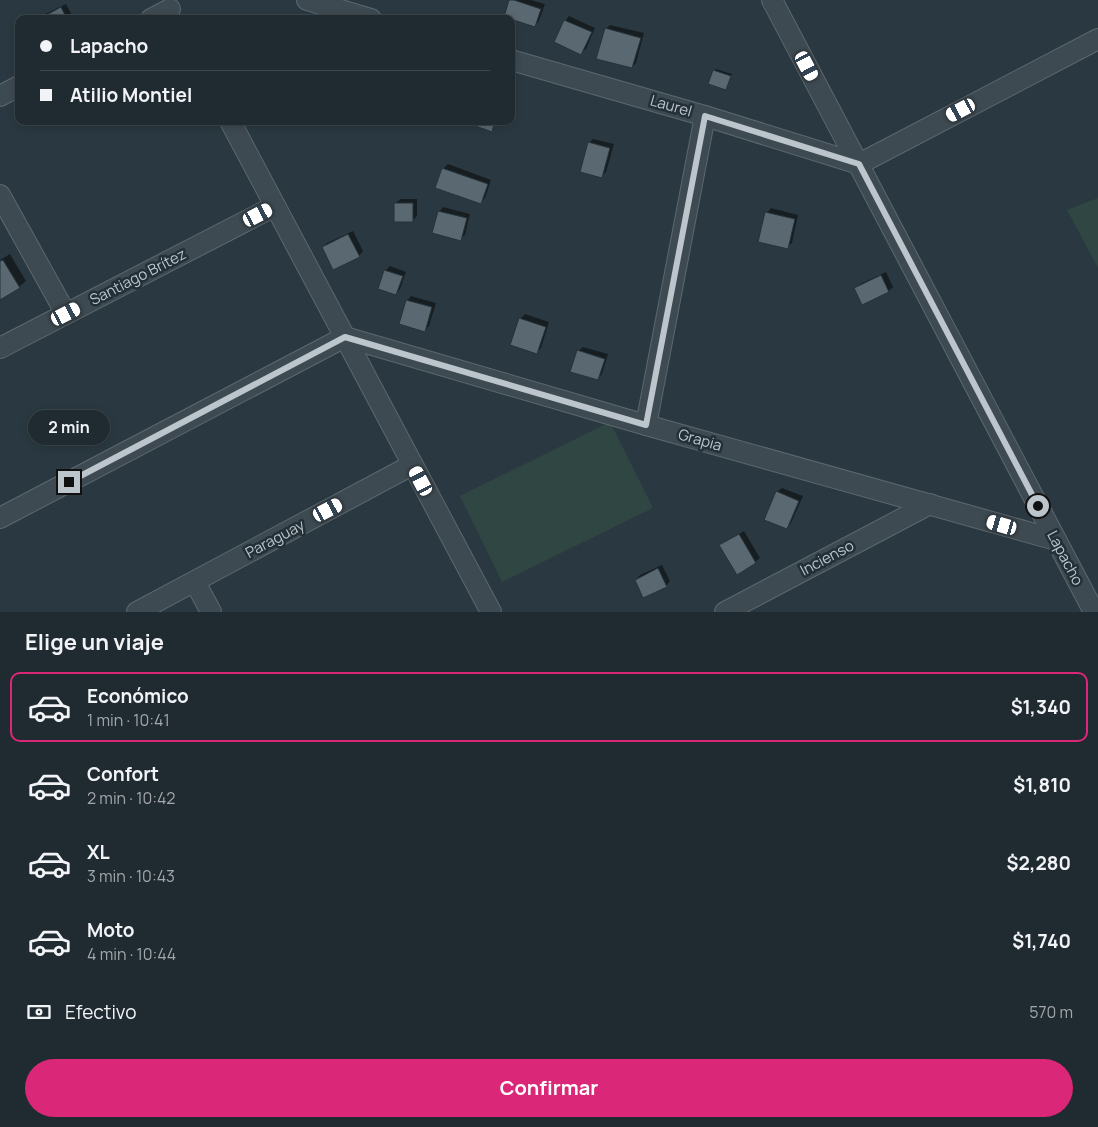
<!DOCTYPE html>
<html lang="es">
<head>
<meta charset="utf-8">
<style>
  body { margin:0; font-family:Manrope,sans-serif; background:#283339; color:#f1f3f6; height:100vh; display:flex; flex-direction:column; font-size:19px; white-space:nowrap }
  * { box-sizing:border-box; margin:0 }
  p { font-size:16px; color:#a2a7ab }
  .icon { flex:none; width:28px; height:28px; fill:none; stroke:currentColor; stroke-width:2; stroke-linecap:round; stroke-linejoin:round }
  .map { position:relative; height:612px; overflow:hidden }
  .panel { display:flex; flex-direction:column; background:#202b31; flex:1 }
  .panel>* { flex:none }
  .banner { position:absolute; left:15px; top:15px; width:500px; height:110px; border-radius:10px; box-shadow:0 2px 8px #0003,0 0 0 1px #3d474d; display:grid; align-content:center; height:110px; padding:0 25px; background:#202b31 }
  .end { position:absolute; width:22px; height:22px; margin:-11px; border:6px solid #bbc5cb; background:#111; box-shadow:0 0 0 2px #111 }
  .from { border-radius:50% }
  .bubble { position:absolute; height:35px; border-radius:18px; background:#202b31; box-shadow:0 2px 8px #0003,0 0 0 1px #3d474d; font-size:16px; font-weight:700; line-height:35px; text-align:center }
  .car { position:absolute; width:15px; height:30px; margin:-15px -8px; border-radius:6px; box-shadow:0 0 4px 1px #0007; background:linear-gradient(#fff 24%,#345 0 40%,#fff 0 76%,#345 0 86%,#fff 0) }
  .banner b { display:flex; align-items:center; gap:18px; height:48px; font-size:19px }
  .banner b+b { border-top:1px solid #3d474d }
  .banner i { width:12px; height:12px; background:#f1f3f6 }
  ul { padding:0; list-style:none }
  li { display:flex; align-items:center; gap:15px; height:70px; margin:0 10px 8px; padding:0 15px; border:2px solid transparent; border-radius:10px }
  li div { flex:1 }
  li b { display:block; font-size:19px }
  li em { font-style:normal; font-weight:700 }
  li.active { border-color:#db2777 }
  li>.icon { width:45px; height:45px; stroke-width:1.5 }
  h2 { padding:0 25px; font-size:22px; line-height:60px }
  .pay { display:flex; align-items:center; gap:12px; height:55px; padding:0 25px; font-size:19px }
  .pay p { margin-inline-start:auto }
  .action { display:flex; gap:10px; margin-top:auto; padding:10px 25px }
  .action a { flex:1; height:58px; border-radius:30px; background:#db2777; color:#fff; font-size:20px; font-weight:700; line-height:58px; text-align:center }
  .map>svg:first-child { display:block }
  .green { fill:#2f4642 }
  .shadow { fill:#0007 }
  .building { fill:#596871; stroke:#253239 }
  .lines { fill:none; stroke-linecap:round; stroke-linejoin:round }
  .minor-casing { stroke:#5c686e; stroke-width:22 }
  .minor { stroke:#3e4a51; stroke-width:20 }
  .route { stroke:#bbc5cb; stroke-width:6 }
  .labels { text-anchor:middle; stroke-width:5; stroke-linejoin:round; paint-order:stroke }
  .street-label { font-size:15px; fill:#bbc5cb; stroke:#233037 }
</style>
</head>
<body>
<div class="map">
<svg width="1098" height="612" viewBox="0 0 1098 612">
  <rect width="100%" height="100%" fill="#2a3941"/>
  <g class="green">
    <path d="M1098 198V268L1067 210Z"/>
    <path d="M610 422 653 508 502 582 460 496Z"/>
  </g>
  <g class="shadow">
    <path d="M511 0H531L545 4 539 21 535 25Z"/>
    <path d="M66 4 74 19H38L39 17Z"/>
    <path d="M569 16 595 28 586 49 581 53 565 21Z"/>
    <path d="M610 25 644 33 636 63 632 67 606 29Z"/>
    <path d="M716 69 732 74 726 88 714 71Z"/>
    <path d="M593 139 614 144 606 172 602 176 589 143Z"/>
    <path d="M448 164 491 180 485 198 480 202 443 169Z"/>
    <path d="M400 199H417V216L412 221 396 203Z"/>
    <path d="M443 207 470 214 465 235 460 239 439 212Z"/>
    <path d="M771 208 798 215 792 243 787 247 767 213Z"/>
    <path d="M353 231 363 251 359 256 323 248 327 243Z"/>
    <path d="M10 254 26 281 19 287 0 298V260Z"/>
    <path d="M390 266 406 272 400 289 396 294 385 271Z"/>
    <path d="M886 272 893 287 889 291 863 304 855 289 860 284Z"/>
    <path d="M411 296 436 303 429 326 425 330 407 301Z"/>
    <path d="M525 314 549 322 541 348 536 353 520 319Z"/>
    <path d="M583 347 608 354 602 374 598 379 578 351Z"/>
    <path d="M782 488 803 496 791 523 787 528 777 492Z"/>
    <path d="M744 531 760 558 755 562 721 545Z"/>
    <path d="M662 565 670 581 666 586 636 580 640 575Z"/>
  </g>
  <g class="building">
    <path d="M509 0H514L541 9 535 27 504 17Z"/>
    <path d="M61 7 67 19H39Z"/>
    <path d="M564 20 592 32 581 55 554 42Z"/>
    <path d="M605 28 641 38 632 68 596 59Z"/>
    <path d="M713 70 731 76 726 90 708 84Z"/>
    <path d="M471 121H495L492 132 470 124Z"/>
    <path d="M588 142 610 148 602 178 580 172Z"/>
    <path d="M442 168 488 184 481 204 435 188Z"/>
    <rect x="394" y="203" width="19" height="19"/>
    <path d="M438 211 467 218 461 241 432 233Z"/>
    <path d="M765 212 795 219 788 249 758 242Z"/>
    <path d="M348 234 360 257 333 270 322 247Z"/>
    <path d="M3 260 20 288 0 300V261Z"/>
    <path d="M384 270 403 276 396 295 378 289Z"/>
    <path d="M881 275 889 292 862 305 854 288Z"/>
    <path d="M406 300 432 307 425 332 399 324Z"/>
    <path d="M519 318 546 327 537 354 510 345Z"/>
    <path d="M577 350 605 359 598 380 570 372Z"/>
    <path d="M776 491 799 501 787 529 764 520Z"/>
    <path d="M739 534 756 563 737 575 719 545Z"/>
    <path d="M658 568 667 587 643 598 635 580Z"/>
  </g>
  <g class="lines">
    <g class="minor-casing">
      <g id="minor">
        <path d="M307 0 371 19"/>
        <path d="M772 0 1094 612"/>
        <path d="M151 19 170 9"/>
        <path d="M511 60 705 116 859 164 1098 39"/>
        <path d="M0 96 19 86"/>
        <path d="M230 121 491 612"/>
        <path d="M0 195 66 314"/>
        <path d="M0 348 275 206"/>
        <path d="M646 425 705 116"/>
        <path d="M0 518 345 337 646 425 1056 540"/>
        <path d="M195 582 211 612"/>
        <path d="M137 612 412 465"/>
        <path d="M725 612 930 504"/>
      </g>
    </g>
    <use href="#minor" class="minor"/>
  </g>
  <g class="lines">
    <path class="route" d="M69 482 345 337 646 425 705 116 859 164 1038 506"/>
  </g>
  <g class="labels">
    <g class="street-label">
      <text transform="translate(671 106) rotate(16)" y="5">Laurel</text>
      <text transform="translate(138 277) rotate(-27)" y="5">Santiago Brítez</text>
      <text transform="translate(700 440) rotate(16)" y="5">Grapia</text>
      <text transform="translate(275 539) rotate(-28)" y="5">Paraguay</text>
      <text transform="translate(827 558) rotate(-28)" y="5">Incienso</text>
      <text transform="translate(1065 558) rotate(62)" y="5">Lapacho</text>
    </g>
  </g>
</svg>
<i class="end from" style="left:1038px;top:506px"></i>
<i class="end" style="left:69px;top:482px"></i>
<div class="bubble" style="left:28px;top:410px;width:82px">2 min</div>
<i class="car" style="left:807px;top:66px;rotate:152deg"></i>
<i class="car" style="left:961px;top:110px;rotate:242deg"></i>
<i class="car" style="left:258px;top:215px;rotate:63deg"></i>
<i class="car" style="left:66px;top:314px;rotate:63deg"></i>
<i class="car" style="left:421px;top:481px;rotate:332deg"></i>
<i class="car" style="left:328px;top:510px;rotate:62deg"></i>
<i class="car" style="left:1002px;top:525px;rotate:286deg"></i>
<div class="banner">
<b><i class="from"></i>Lapacho</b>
<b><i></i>Atilio Montiel</b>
</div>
</div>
<section class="panel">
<h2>Elige un viaje</h2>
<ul>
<li class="active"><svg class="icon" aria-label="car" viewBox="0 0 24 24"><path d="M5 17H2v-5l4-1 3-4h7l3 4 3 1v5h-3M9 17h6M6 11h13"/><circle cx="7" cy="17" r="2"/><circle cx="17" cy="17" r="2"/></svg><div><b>Económico</b><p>1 min · 10:41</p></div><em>$1,340</em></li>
<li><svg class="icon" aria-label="car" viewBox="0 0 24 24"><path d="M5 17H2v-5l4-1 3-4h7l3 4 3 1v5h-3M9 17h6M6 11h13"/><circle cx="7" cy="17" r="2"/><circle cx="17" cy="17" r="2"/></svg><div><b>Confort</b><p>2 min · 10:42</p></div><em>$1,810</em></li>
<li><svg class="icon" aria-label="car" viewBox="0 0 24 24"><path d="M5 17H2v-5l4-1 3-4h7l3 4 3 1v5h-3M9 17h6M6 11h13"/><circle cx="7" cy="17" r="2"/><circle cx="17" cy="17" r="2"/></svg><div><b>XL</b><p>3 min · 10:43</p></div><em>$2,280</em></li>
<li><svg class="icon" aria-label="car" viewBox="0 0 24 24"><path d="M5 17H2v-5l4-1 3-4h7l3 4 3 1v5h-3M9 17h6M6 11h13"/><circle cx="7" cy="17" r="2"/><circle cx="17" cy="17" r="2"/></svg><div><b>Moto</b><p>4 min · 10:44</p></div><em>$1,740</em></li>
</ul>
<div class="pay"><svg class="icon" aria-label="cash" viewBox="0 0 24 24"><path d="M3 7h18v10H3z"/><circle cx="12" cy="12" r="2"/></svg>Efectivo<p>570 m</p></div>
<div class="action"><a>Confirmar</a></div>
</section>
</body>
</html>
